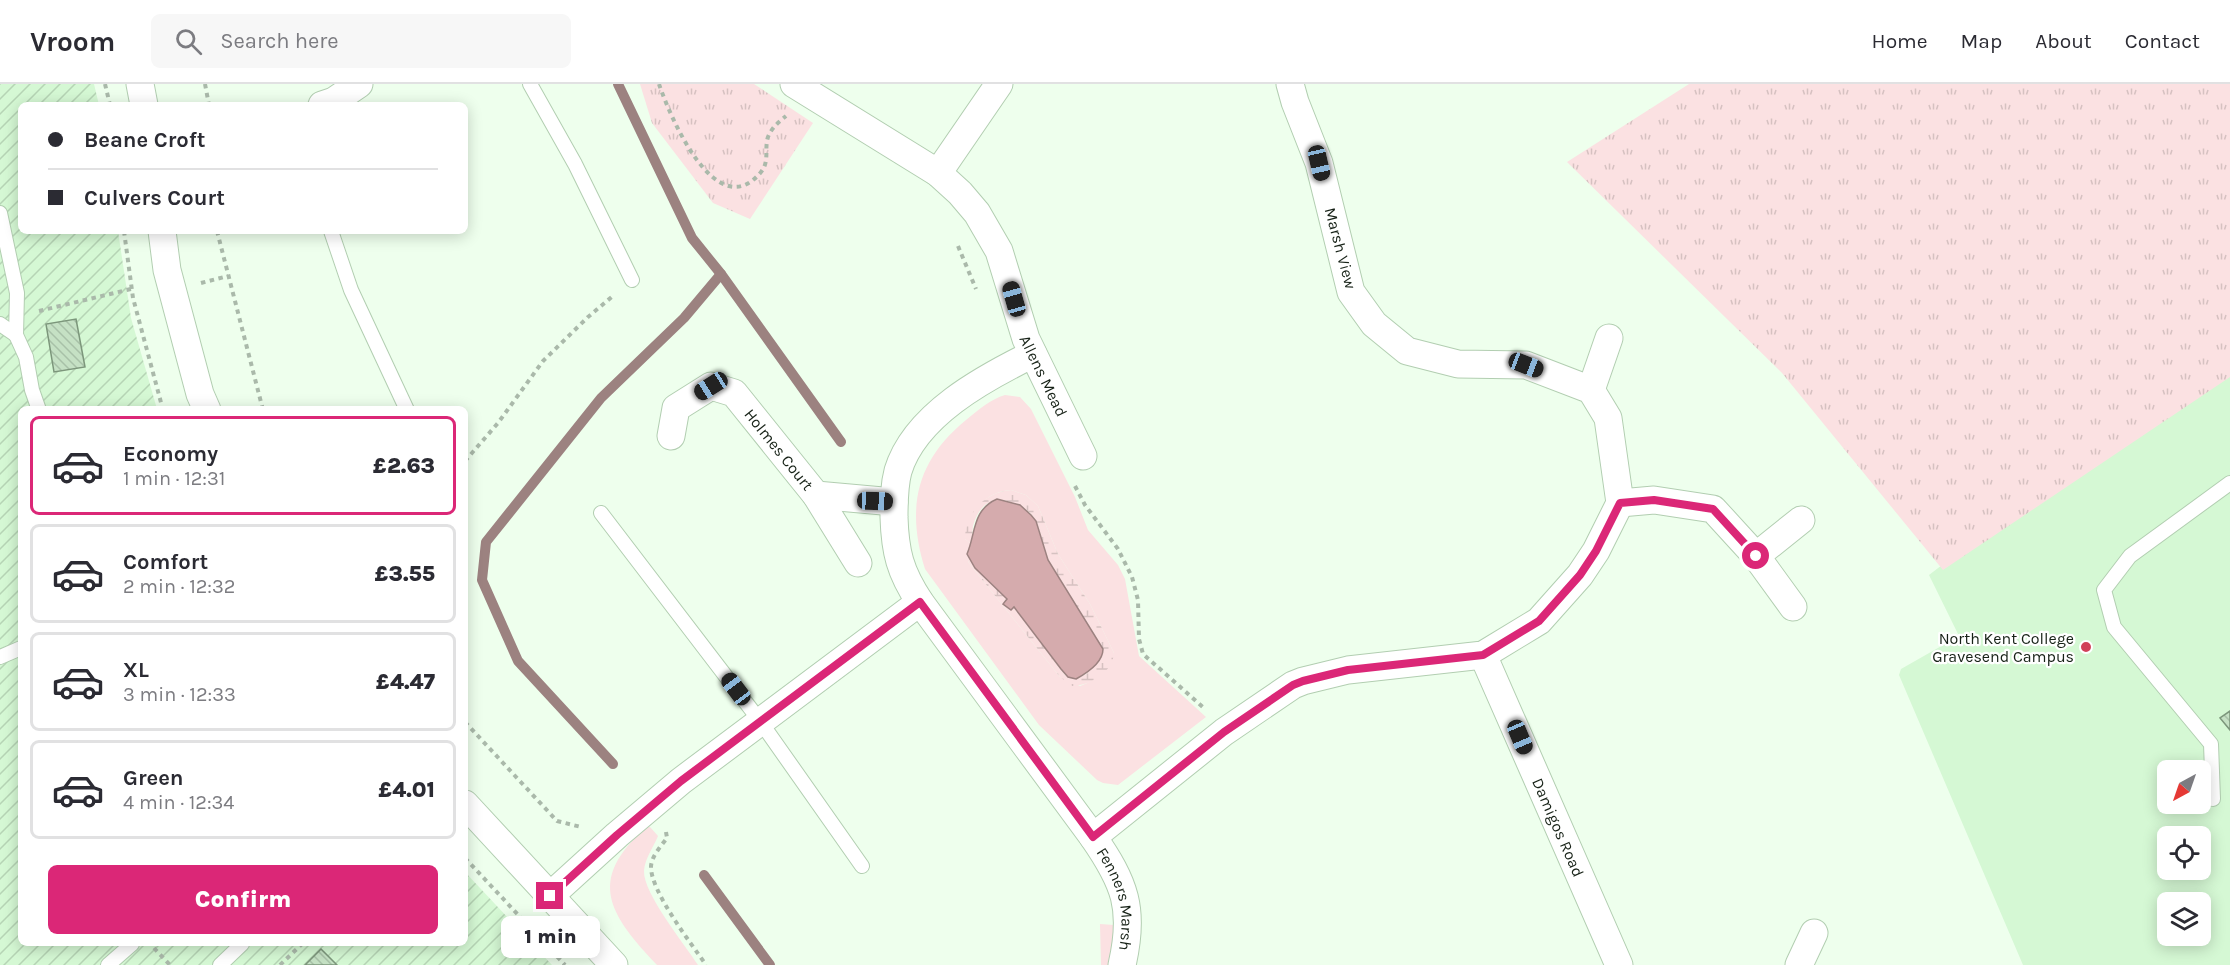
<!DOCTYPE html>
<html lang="en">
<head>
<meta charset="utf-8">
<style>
  body { margin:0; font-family:Karla,sans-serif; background:#f7f7f7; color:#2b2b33; height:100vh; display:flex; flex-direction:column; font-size:22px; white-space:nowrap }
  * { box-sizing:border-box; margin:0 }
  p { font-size:20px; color:#7c7c81 }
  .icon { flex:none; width:33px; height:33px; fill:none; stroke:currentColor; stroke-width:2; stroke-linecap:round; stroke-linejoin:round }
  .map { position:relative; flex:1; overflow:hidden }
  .side { position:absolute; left:18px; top:322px; width:450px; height:540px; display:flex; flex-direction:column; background:#fff; border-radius:9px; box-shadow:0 3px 15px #0003 }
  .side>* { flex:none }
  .guide { position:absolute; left:18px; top:18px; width:450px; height:132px; border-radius:9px; box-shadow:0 3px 15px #0003; display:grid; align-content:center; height:132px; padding:0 30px; background:#fff }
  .needle { width:39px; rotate:220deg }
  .controls { position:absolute; left:2157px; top:676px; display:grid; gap:12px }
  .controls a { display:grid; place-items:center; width:54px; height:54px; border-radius:9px; background:#fff; box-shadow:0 3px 15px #0003; font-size:30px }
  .end { position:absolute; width:27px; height:27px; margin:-14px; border:8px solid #db2777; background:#fff; box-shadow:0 0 0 3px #fff }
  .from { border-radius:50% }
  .bubble { position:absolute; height:42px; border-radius:9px; background:#fff; box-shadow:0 3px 15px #0003; font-size:20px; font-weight:800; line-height:42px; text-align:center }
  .car { position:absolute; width:18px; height:36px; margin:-18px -9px; border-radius:8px; box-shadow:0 0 4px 2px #0007; background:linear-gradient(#222 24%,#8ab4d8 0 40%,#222 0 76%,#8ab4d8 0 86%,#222 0) }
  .guide b { display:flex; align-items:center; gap:21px; height:57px; font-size:22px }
  .guide b+b { border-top:2px solid #e1e1e2 }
  .guide i { width:15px; height:15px; background:#2b2b33 }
  ul { padding:10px 0 0; list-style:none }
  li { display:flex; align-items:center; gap:18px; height:99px; margin:0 12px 9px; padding:0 18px; border:3px solid #e1e1e2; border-radius:9px }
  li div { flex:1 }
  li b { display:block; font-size:22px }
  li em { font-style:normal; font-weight:800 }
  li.current { border-color:#db2777 }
  li>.icon { width:54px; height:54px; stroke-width:1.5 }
  .action { display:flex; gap:12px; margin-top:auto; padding:12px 30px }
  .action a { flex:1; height:69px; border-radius:9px; background:#db2777; color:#fff; font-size:24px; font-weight:800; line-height:69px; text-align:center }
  header { display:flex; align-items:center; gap:36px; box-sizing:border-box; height:84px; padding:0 30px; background:#fff; border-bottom:2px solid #e1e1e2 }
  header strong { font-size:28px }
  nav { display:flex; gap:33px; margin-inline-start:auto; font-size:21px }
  .search { width:420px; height:54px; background:#f7f7f7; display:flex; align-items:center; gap:15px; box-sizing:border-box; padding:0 21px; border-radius:9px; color:#7c7c81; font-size:22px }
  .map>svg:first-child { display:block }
  .built { fill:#d5f8d4; fill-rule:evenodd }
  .industrial { fill:url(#industrial-furrows) }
  .grass { fill:#fbe1e2; fill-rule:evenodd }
  .wetland { fill:url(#wetland-marsh) }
  .park { fill:url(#park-tufts) }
  .water { fill:#d5abad; stroke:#9c8280; stroke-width:1.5 }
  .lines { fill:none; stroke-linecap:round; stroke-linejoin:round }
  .stream { stroke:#9c8280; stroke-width:10 }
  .building { fill:url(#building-back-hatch); stroke:#7c967b; stroke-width:1.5 }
  .lane-casing { stroke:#b2ceb1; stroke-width:16 }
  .street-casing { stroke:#b2ceb1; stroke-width:29 }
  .path { stroke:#aab9aa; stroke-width:4; stroke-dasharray:4.5 4.5; stroke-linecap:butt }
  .lane { stroke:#fff; stroke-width:14 }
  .street { stroke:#fff; stroke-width:27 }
  .route { stroke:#db2777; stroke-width:8 }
  .poi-dot { fill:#d14159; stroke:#fff; stroke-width:2 }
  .labels { text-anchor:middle; stroke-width:4.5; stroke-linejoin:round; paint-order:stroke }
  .street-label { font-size:16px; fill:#172217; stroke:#fff }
  .poi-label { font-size:16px; fill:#172217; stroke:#fff; text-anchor:end }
</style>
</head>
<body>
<header>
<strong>Vroom</strong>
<div class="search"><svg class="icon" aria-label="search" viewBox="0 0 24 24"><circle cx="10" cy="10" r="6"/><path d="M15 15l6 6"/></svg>Search here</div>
<nav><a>Home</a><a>Map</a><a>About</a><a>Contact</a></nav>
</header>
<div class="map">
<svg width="2230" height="881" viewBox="0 0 2230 881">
  <defs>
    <pattern id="industrial-furrows" width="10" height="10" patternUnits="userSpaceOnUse" patternTransform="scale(1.5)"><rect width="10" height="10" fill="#d5f8d4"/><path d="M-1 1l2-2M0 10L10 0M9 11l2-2" fill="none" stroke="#b6d4b5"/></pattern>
    <pattern id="wetland-marsh" width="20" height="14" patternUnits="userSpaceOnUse" patternTransform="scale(1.5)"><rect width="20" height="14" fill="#fbe1e2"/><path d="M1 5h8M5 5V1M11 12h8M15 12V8" fill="none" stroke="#d6c1c1"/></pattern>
    <pattern id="park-tufts" width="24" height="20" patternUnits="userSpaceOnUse" patternTransform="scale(1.5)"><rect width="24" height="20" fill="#fbe1e2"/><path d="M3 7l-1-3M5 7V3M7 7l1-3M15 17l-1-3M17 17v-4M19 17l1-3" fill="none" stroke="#d6c1c1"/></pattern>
    <pattern id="building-back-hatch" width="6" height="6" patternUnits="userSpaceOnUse" patternTransform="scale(1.5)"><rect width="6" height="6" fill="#c5e1c4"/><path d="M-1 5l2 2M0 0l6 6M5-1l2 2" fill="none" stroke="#a8c1a8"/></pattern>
  </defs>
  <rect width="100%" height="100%" fill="#eeffed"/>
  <path class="built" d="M2230 260V881H2023L1899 591 1901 585 1959 552 1929 491ZM2168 687H2200V720H2168ZM2168 753H2200V786H2168ZM2168 819H2200V852H2168Z"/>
  <path class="industrial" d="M0 0H94L99 21H21V147H118L131 234 157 325 21 326V860H465V788L552 881H0Z"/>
  <g class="grass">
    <path d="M1005 311 1020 313 1031 325 1075 413 1088 446 1118 481 1125 495 1139 572 1206 633 1118 701 1103 699 1097 696 1039 641 925 485C906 424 916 377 966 336 978 326 991 315 1005 311ZM1011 406 1026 411 1038 422 1058 470 1090 520 1114 569C1105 585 1098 596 1080 602L1060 593 968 478 971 475 967 470 971 460 965 455C971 430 982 408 1011 406Z"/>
    <path d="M647 743H650L658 752C653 764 645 774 644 787 643 809 685 861 698 881H657C610 831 585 796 647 743Z"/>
    <path d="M1100 840 1114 841 1113 859 1108 881H1101Z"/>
  </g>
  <path class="wetland" d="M1011 406 1026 411 1038 422 1058 470 1090 520 1114 569C1113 588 1090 602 1072 602L1060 593 968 478 971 475 975 484 1007 515 1003 520 1014 523 1065 591 1076 595 1086 590 1102 572 1101 562C1084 536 1067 510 1052 484 1043 469 1043 451 1035 436 1029 425 1021 422 1010 418 991 411 978 423 973 442 972 448 973 454 971 460L965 455C965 429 985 408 1011 406Z"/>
  <g class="park">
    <path d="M640 0H754L813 39 750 135 713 119 652 39Z"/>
    <path d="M1689 0H2230V293L1943 486 1782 289 1567 78Z"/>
  </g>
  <path class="water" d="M997 415 1020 421 1031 431 1036 437 1048 476 1103 565C1103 579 1087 589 1076 595L1068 593 1061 585 1014 523 1011 526 1003 520 1007 515 975 484 967 470C976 449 972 426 997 415Z"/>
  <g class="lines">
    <g class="stream">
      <path d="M618 0 692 154 721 190 841 358"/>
      <path d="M613 680 518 577 482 496 486 458 601 314 684 234 721 190"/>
      <path d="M704 791 770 881"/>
    </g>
  </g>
  <g class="building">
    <path d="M76 235 85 283 54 288 46 240Z"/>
    <path d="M2230 627V646L2220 634Z"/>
    <path d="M321 865 337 881H305Z"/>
  </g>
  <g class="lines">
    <g class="lane-casing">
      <g id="lane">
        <path d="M530 0 575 80 632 196"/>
        <path d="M0 129 17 209 16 251 26 273 32 306 39 326"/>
        <path d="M331 147 351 206 407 326"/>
        <path d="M0 240 16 251"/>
        <path d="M601 429 760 637 862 782"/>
        <path d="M0 573 21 564"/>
        <path d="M2213 715 2211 660 2114 543 2104 506 2130 472 2230 399"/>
        <path d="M108 881 132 860"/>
        <path d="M220 881 242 860"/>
      </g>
    </g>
    <g class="street-casing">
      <g id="street">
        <path d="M140 0 144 21"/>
        <path id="s1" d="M794 0 938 89 960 109 977 129 999 167 1026 255 1083 372"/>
        <path d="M322 21 334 17 359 0"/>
        <path d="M938 89 999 0"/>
        <path d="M162 147 167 186 200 310 207 326"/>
        <path id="s2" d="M1033 270C984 294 915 331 898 387 894 402 894 417 894 433 895 468 900 488 920 518L1093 753C1125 799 1135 825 1122 881"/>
        <path d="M1591 306 1609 254"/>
        <path id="s3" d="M671 352 676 324 711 302 734 309 816 411 858 479"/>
        <path d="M816 411 894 418"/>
        <path d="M1620 419 1654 416 1713 425 1756 472 1793 523"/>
        <path d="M1756 472 1801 436"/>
        <path id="s4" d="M1483 571 1619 881"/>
        <path d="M465 720 614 881"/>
        <path d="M1093 753 1224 648 1293 601 1303 597 1348 586 1483 571 1539 537 1580 491 1596 467 1620 419 1608 334 1591 306 1526 281 1458 280 1407 267 1374 240 1351 208 1319 79 1295 18 1290 0"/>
        <path d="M550 812 617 751 681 697 920 518"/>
        <path d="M1799 881 1814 849"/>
      </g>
    </g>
    <g class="path">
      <path d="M105 0 110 21"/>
      <path d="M205 0 209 21"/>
      <path d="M659 0C669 30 716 143 761 88 770 77 764 65 768 53 772 43 779 38 786 32"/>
      <path d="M124 147 133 214 163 326"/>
      <path d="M217 147 263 326"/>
      <path d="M958 162 976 205"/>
      <path d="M201 199 228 192"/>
      <path d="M39 227 131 205"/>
      <path d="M465 377 498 339 543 277 588 233 614 211"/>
      <path d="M1075 402 1085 421 1118 465 1132 493 1138 516 1139 555 1143 570 1204 624"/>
      <path d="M465 638 557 737 581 743"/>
      <path d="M666 748 667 754C661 762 651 773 651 783 651 808 691 859 706 881"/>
      <path d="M465 774 565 881"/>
      <path d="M154 864 170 881"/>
      <path d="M280 881 302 860"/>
    </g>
    <use href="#lane" class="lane"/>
    <use href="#street" class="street"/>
  </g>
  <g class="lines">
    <path class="route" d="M550 812 617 751 681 697 920 518 1093 753 1224 648 1293 601 1303 597 1348 586 1483 571 1539 537 1580 491 1596 467 1620 419 1654 416 1713 425 1756 472"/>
  </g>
  <circle class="poi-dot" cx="2086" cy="563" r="6"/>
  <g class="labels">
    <g class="street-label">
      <text transform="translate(1341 164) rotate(75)" y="6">Marsh View</text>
      <text dy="6" stroke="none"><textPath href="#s1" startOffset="402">Allens Mead</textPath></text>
      <text dy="6" stroke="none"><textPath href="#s3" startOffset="166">Holmes Court</textPath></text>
      <text dy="6" stroke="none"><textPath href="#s4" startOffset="188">Damigos Road</textPath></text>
      <text dy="6" stroke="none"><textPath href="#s2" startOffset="680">Fenners Marsh</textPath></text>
    </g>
    <g class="poi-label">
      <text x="2074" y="560">North Kent College<tspan x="2074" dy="18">Gravesend Campus</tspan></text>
    </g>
  </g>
</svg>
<div class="controls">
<a><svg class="needle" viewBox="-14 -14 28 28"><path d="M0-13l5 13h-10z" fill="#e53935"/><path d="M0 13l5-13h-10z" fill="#7c7c81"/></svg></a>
<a><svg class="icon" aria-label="locate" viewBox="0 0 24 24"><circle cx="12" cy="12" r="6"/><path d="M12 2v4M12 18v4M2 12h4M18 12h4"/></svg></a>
<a><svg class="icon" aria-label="layers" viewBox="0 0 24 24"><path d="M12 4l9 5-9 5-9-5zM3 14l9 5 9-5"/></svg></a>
</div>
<i class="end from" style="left:1756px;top:472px"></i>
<i class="end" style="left:550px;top:812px"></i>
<div class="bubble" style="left:501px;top:832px;width:99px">1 min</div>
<i class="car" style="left:1319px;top:79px;rotate:167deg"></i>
<i class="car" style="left:1014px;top:215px;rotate:344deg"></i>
<i class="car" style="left:1526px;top:281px;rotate:111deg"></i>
<i class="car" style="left:711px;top:302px;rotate:238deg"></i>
<i class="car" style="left:875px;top:417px;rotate:92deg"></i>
<i class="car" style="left:736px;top:605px;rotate:323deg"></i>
<i class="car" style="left:1520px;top:653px;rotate:157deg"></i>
<div class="guide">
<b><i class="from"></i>Beane Croft</b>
<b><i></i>Culvers Court</b>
</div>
<section class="side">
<ul>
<li class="current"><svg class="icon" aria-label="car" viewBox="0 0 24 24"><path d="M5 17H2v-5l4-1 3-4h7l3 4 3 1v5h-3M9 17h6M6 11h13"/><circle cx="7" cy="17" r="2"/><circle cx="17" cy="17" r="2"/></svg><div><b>Economy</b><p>1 min · 12:31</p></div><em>£2.63</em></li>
<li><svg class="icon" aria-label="car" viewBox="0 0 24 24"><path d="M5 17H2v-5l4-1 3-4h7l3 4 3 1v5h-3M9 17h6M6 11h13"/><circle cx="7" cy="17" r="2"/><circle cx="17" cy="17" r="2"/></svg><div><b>Comfort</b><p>2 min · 12:32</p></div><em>£3.55</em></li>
<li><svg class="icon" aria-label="car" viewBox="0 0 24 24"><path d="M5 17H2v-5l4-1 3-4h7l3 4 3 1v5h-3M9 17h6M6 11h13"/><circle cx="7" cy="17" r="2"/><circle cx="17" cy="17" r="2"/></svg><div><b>XL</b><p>3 min · 12:33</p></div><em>£4.47</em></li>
<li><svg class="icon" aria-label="car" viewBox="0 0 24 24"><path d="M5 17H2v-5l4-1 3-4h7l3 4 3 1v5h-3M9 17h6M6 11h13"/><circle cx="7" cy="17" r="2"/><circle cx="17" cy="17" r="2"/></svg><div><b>Green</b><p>4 min · 12:34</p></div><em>£4.01</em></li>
</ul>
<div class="action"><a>Confirm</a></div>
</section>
</div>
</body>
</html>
